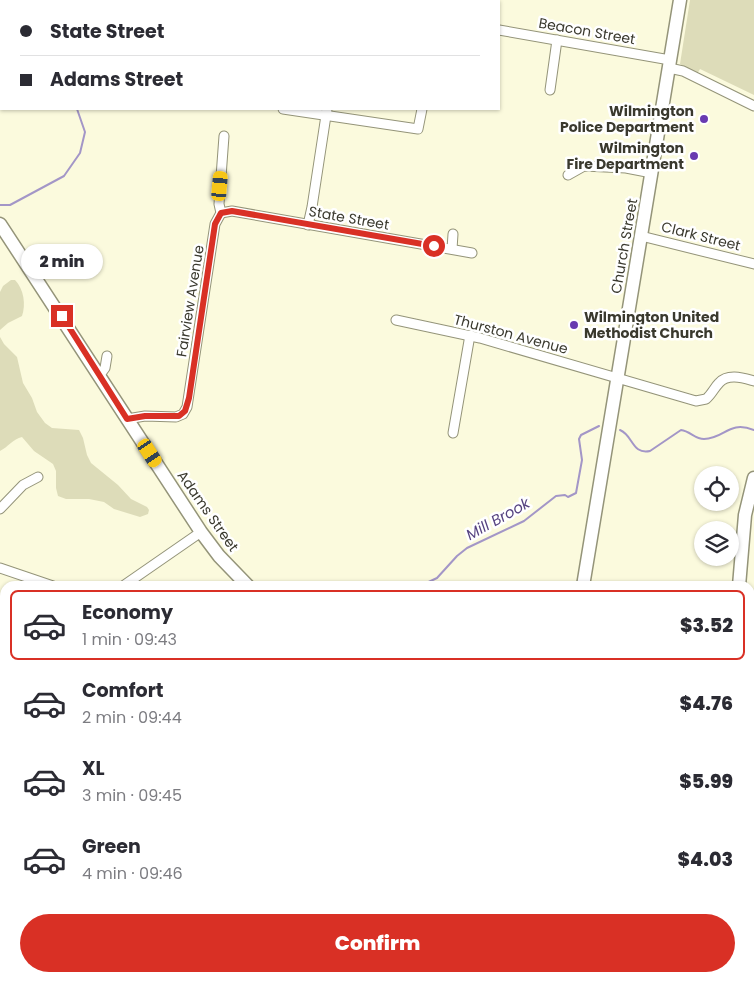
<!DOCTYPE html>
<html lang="en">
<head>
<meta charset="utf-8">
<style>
  body { margin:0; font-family:Poppins,sans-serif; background:#f7f7f7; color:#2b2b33; height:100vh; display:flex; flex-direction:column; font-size:19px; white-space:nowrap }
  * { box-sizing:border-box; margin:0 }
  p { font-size:16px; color:#7c7c81 }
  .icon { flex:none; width:28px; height:28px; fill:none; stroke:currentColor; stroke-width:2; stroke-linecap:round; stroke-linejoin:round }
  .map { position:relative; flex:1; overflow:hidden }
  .panel { position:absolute; left:0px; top:581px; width:755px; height:401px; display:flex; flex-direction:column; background:#fff; border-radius:15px 15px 0 0; box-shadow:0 1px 4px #0004 }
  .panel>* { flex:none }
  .banner { position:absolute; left:0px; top:0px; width:500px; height:110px; box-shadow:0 1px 4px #0004; display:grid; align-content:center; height:110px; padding:0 20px; background:#fff }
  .tools { position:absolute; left:694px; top:466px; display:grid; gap:10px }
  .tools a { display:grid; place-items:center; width:45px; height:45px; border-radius:50%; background:#fff; box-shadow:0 1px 4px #0004; font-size:25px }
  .end { position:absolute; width:22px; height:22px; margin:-11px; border:6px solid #d93025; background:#fff; box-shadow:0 0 0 2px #fff }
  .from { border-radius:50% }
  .bubble { position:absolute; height:35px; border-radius:18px; background:#fff; box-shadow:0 1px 4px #0004; font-size:16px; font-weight:800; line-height:35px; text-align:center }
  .car { position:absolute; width:15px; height:30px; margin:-15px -8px; border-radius:6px; box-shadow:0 0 4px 1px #0007; background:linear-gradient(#f5c518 24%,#345 0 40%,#f5c518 0 76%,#345 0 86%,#f5c518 0) }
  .banner b { display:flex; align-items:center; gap:18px; height:48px; font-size:19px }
  .banner b+b { border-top:1px solid #e1e1e2 }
  .banner i { width:12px; height:12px; background:#2b2b33 }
  ul { padding:9px 0 0; list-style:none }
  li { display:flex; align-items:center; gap:15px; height:70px; margin:0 10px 8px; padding:0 10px; border:2px solid transparent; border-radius:8px }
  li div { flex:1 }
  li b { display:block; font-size:19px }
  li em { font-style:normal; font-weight:800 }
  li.active { border-color:#d93025 }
  li>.icon { width:45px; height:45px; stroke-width:1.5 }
  .cta { display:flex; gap:10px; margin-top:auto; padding:10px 20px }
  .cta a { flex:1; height:58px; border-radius:30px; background:#d93025; color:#fff; font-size:20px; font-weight:800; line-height:58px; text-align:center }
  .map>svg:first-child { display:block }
  .green { fill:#dddcb9 }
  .water { fill:#a396c7 }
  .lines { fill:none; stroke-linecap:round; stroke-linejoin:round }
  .stream { stroke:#a396c7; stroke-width:2 }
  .street-casing { stroke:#949479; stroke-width:11 }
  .secondary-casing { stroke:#949479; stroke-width:15 }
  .street { stroke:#fff; stroke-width:9 }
  .secondary { stroke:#fff; stroke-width:12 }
  .route { stroke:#d93025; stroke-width:6 }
  .poi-dot { fill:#683ab1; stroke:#fff; stroke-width:2 }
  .labels { text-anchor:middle; stroke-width:5; stroke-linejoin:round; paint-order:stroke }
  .street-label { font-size:14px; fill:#3a392e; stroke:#fff }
  .poi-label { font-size:14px; font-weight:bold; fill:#3a392e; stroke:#fff; text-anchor:end }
  .water-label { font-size:15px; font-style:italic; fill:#554280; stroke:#fff }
</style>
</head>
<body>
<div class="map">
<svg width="754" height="982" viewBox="0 0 754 982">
  <rect width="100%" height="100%" fill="#fbfadd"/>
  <g class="green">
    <path d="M690 0H754V95L700 69 697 74 680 64Z"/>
    <path d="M11 280H15C24 289 26 305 22 316L8 323 0 330V292L3 286Z"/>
    <path d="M0 337 4 344 17 357 23 383 32 398 37 412 45 423 52 428 79 430 83 438 87 455 91 463 118 485 131 499 147 507 149 510 148 514 140 517 114 509 104 502 89 499H66L58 496 56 488V471L53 464 34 451 22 437C13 439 8 447 0 451Z"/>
    <path d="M5 691V878L0 872V693Z"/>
    <path d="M753 949 754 950V982H725L729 978H750V952Z"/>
    <rect x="180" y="978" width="84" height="4"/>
    <path d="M527 978H573L569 982H526Z"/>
  </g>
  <path class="water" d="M32 978H130L133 982H34Z"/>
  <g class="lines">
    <g class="stream">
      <path d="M85 0V1"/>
      <path d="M0 205H10L64 176 80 153 85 132 77 109"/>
      <path d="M620 430C633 435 632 455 650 451L681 430C690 431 695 439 704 439 725 439 728 420 754 430"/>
      <path d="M420 586 437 578 457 556 467 548 524 521 556 496 565 495 568 497 576 493 582 460 579 439 581 435 599 426"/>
      <path d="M0 779 5 778"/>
    </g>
    <g class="street-casing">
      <g id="street">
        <path d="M340 0 343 1"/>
        <path d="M499 30 670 60"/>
        <path d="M669 68 683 71 754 106"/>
        <path d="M550 90 557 40"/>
        <path d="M283 109 418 129 422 109"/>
        <path d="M568 175 584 166 626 168 652 173"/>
        <path d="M221 213 232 211 472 253"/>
        <path d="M308 225 312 207 327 109"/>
        <path d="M641 236 754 264"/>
        <path d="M452 249 453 234"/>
        <path d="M396 320 480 338 696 401 706 399C712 394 714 388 719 383 728 373 743 378 754 381"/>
        <path d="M99 376 105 368 107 356"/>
        <path d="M127 419 145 416 176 417 183 414 187 407 215 224 221 213 219 204 224 136"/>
        <path d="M453 433 470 335"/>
        <path d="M0 509 23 485 38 477"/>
        <path d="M0 568 53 586"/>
        <path d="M123 586 201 532"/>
        <path d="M750 939 754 942"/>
      </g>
    </g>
    <g class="secondary-casing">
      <g id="secondary">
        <path d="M0 224 201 532 219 556 248 586"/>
        <path d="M583 586 680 0"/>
        <path d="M739 586 745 515 754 478"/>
        <path d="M516 982 517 978"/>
        <path d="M574 982 578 978"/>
      </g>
    </g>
    <use href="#street" class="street"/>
    <use href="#secondary" class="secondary"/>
  </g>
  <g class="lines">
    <path class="route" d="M62 316 127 419 145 416H179L185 411 189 398 215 224 221 213 232 211 434 246"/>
  </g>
  <g class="poi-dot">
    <circle cx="704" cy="119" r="5"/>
    <circle cx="694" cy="156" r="5"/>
    <circle cx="574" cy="325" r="5"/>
  </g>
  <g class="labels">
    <g class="street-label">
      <text transform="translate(587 31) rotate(10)" y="5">Beacon Street</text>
      <text transform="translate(349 218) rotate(10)" y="5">State Street</text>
      <text transform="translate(701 236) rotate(14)" y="5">Clark Street</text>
      <text transform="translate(624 246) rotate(-80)" y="5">Church Street</text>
      <text transform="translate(190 301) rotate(-81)" y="5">Fairview Avenue</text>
      <text transform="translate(511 334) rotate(15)" y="5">Thurston Avenue</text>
      <text transform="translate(208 511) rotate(55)" y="5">Adams Street</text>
    </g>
    <g class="poi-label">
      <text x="694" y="116">Wilmington<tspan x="694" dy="16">Police Department</tspan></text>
      <text x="684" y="153">Wilmington<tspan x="684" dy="16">Fire Department</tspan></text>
      <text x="584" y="322" text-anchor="start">Wilmington United<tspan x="584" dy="16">Methodist Church</tspan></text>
    </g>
    <g class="water-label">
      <text transform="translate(498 519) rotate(-29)" y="5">Mill Brook</text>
    </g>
  </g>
</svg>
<div class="tools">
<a><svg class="icon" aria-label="locate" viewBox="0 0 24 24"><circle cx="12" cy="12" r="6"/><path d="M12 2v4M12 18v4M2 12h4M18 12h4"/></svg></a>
<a><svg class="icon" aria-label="layers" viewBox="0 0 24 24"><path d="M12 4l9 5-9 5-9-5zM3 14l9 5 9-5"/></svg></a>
</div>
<i class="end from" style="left:434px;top:246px"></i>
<i class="end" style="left:62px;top:316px"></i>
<div class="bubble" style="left:21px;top:244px;width:82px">2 min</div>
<i class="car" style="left:220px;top:186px;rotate:5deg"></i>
<i class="car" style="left:150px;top:453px;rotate:147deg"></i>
<div class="banner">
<b><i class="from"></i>State Street</b>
<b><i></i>Adams Street</b>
</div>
<section class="panel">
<ul>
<li class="active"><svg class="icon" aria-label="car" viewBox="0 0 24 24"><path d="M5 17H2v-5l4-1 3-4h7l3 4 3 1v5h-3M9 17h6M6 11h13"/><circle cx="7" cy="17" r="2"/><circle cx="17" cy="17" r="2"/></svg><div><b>Economy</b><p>1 min · 09:43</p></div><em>$3.52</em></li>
<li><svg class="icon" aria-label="car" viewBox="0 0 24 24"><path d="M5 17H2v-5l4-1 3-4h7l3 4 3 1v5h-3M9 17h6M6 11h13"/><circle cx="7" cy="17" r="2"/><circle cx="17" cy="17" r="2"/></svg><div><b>Comfort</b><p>2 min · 09:44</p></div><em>$4.76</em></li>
<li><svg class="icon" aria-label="car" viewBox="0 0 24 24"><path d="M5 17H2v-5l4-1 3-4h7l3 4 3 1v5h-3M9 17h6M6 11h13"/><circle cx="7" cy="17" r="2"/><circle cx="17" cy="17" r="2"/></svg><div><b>XL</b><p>3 min · 09:45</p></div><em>$5.99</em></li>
<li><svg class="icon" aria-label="car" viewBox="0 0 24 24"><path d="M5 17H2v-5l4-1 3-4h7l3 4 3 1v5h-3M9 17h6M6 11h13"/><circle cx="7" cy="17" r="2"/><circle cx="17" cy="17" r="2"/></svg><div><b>Green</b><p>4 min · 09:46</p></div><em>$4.03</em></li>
</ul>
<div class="cta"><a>Confirm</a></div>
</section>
</div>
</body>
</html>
